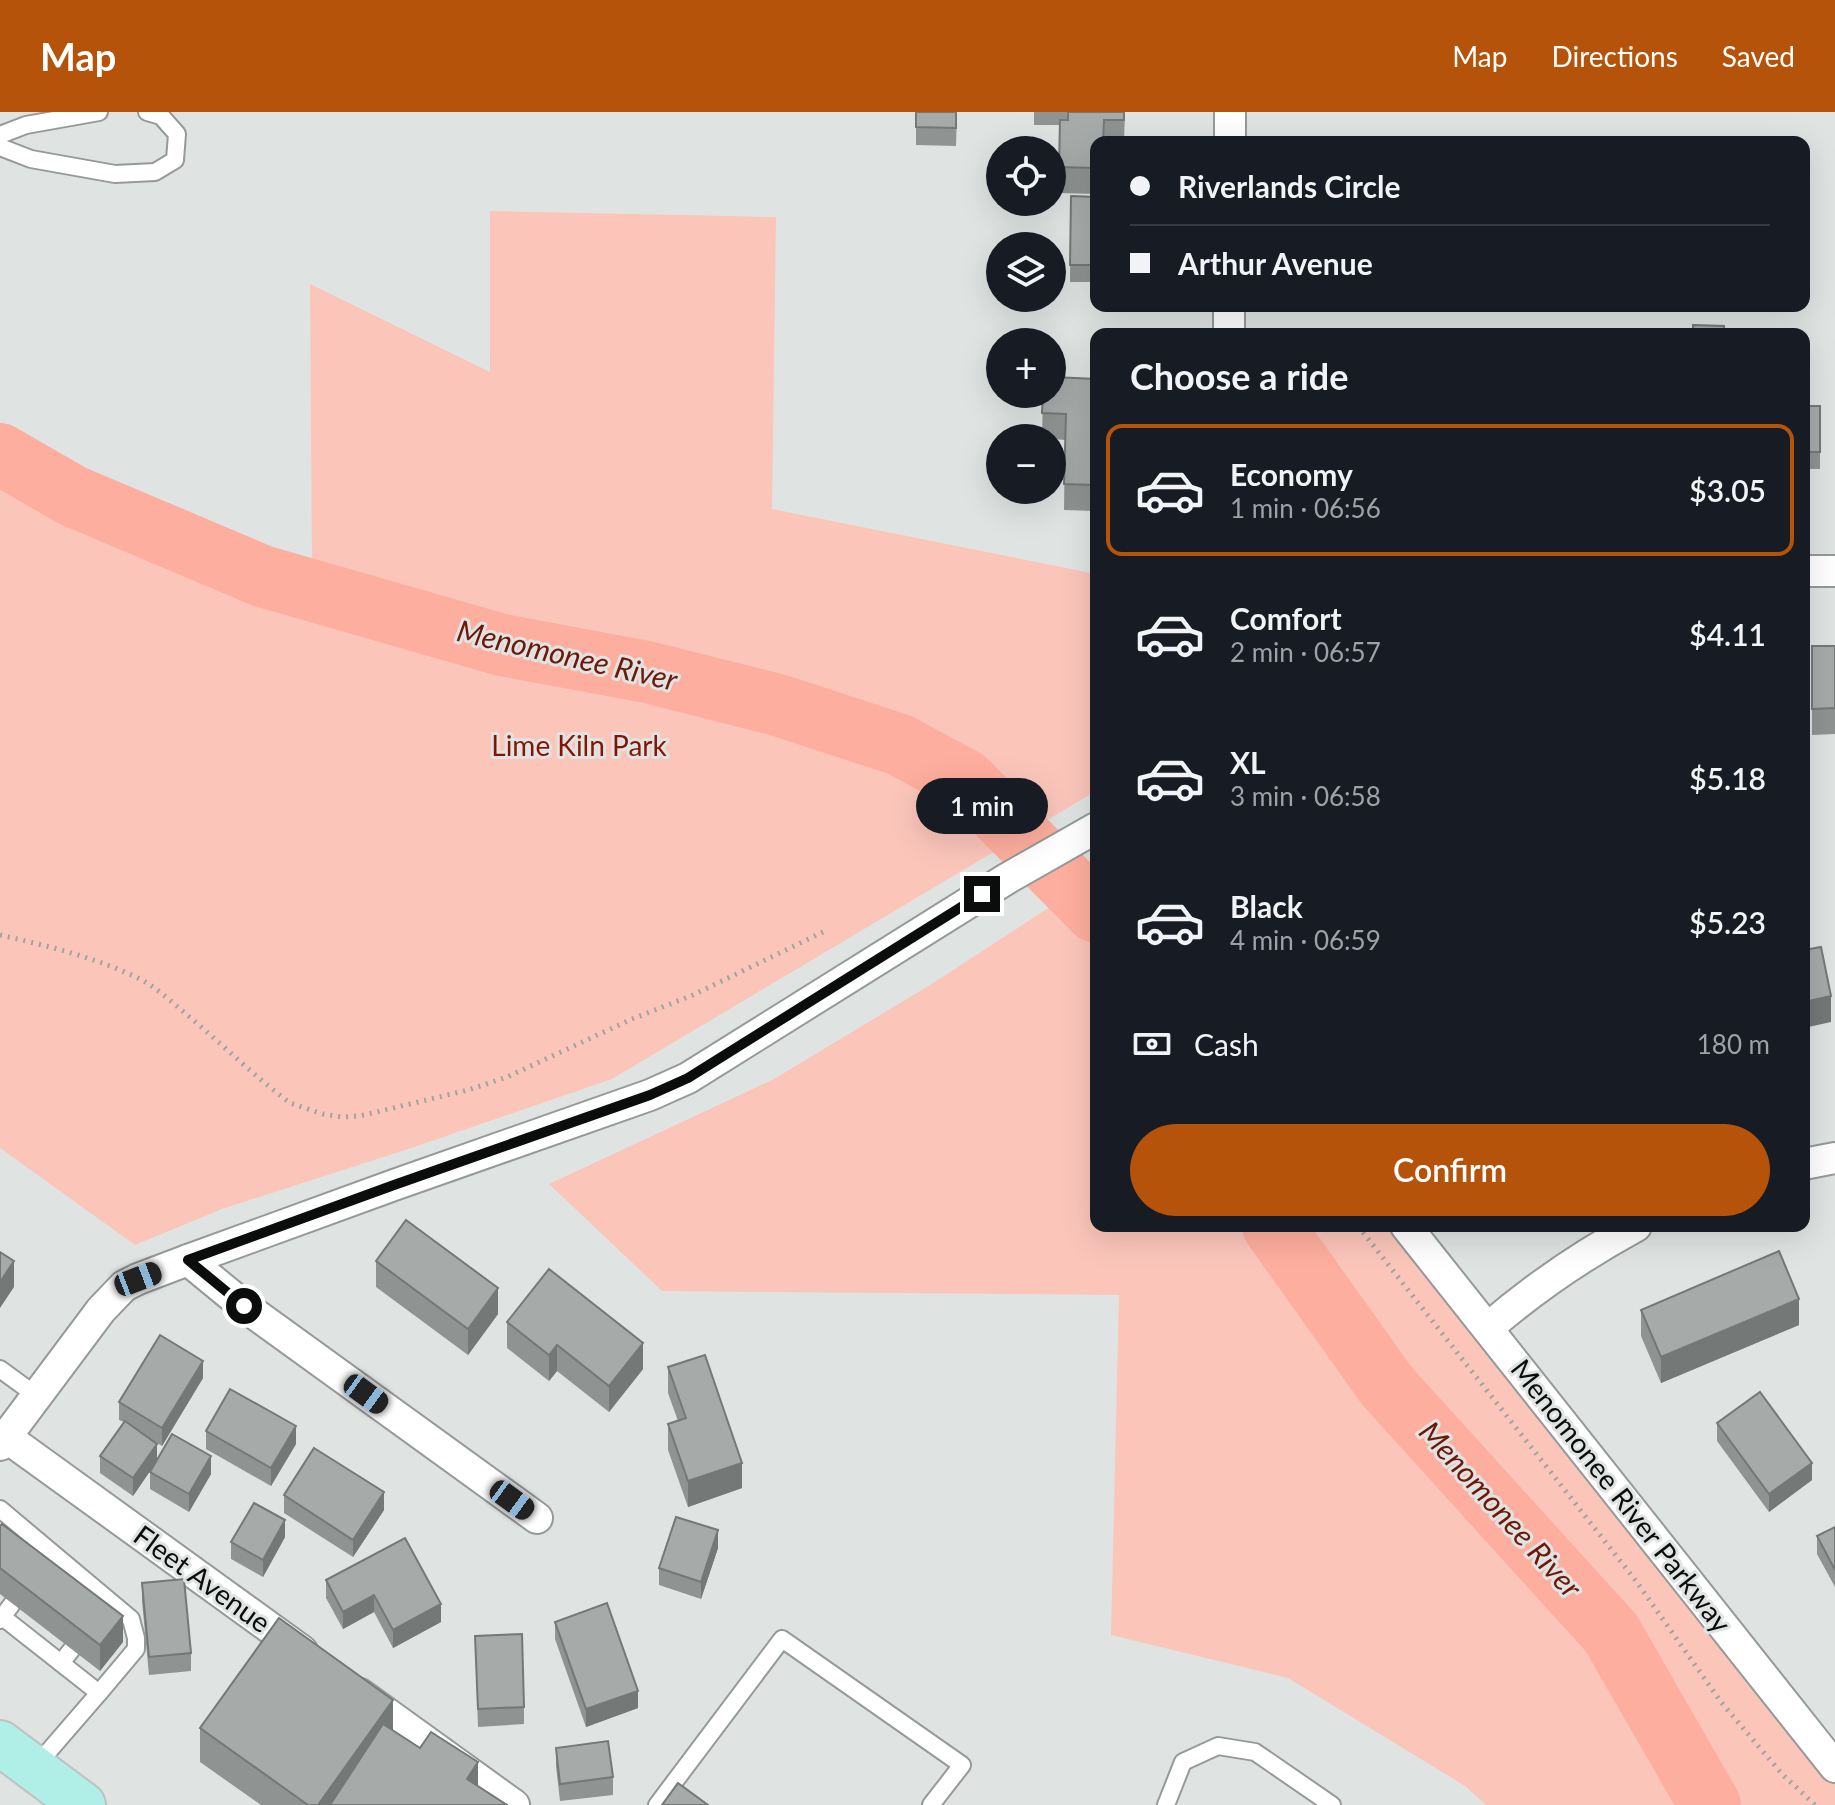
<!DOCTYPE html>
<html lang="en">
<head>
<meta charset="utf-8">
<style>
  body { margin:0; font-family:Lato,sans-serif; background:#242831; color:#f1f3f6; height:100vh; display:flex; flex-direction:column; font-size:30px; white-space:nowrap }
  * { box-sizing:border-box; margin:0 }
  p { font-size:26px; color:#9ea1a6 }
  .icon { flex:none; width:44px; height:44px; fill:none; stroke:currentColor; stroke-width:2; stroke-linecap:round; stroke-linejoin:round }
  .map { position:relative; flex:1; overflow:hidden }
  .side { position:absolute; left:1090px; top:216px; width:720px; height:904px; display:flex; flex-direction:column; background:#171b24; border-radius:16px; box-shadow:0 8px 32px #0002 }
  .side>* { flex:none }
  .top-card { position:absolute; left:1090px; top:24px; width:720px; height:176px; border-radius:16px; box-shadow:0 8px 32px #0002; display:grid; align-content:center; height:176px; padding:0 40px; background:#171b24 }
  .tools { position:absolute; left:986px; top:24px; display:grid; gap:16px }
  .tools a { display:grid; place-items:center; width:80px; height:80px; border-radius:50%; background:#171b24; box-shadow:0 8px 32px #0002; font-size:40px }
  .end { position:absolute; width:36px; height:36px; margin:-18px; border:10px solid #0b0d0c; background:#fff; box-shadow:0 0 0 4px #fff }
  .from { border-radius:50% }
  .bubble { position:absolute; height:56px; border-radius:28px; background:#171b24; box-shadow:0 8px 32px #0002; font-size:26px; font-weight:600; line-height:56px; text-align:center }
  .car { position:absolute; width:24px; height:48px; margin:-24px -12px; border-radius:10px; box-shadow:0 0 6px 2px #0007; background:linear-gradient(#222 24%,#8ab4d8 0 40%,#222 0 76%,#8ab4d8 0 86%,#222 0) }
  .top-card b { display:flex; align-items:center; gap:28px; height:76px; font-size:30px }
  .top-card b+b { border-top:2px solid #363941 }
  .top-card i { width:20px; height:20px; background:#f1f3f6 }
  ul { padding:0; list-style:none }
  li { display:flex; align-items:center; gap:24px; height:132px; margin:0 16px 12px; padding:0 24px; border:4px solid transparent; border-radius:16px }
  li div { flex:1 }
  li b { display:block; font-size:30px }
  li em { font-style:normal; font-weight:600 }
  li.active { border-color:#b45309 }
  li>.icon { width:72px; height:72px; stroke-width:1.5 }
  h2 { padding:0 40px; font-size:36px; line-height:96px }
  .pay { display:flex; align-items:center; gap:20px; height:88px; padding:0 40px; font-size:30px }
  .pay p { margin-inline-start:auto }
  .action { display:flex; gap:16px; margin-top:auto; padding:16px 40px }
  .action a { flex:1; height:92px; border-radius:48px; background:#b45309; color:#fff; font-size:32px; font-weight:600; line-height:92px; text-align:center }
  header { display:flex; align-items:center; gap:48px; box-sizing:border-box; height:112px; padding:0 40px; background:#b45309; color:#fff }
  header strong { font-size:38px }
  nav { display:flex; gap:44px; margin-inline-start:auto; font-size:28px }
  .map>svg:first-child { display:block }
  .green { fill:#fbc5ba }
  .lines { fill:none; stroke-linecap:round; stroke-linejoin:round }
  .river { stroke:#feae9e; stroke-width:62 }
  .lane-casing { stroke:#959a99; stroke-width:20 }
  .street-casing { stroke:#959a99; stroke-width:34 }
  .primary-casing { stroke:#c0c0c0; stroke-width:48 }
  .path { stroke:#9fa3a2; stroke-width:5; stroke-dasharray:2 6; stroke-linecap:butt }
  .lane { stroke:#fff; stroke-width:16 }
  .street { stroke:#fff; stroke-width:30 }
  .primary { stroke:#b0eee8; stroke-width:44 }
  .wall { fill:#8f9392 }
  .shaded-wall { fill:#747877 }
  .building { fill:#a6abaa; stroke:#747877; stroke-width:2 }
  .route { stroke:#0b0d0c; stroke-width:10 }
  .labels { text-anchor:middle; stroke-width:6; stroke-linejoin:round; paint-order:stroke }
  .park-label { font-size:28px; fill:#861400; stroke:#dfe4e3 }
  .street-label { font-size:28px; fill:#0b0d0c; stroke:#dfe4e3 }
  .water-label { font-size:30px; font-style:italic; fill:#6d1809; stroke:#dfe4e3 }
</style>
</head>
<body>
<header>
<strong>Map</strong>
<nav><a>Map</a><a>Directions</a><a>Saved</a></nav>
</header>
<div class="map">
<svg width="1835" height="1693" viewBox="0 0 1835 1693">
  <rect width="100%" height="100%" fill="#dfe4e3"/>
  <g class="green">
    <path d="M490 99 776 105 772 397 1096 462V679L612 967 411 1036 222 1097 135 1133 0 1036V365L57 390 153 447 309 496 312 454 310 172 490 260Z"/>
    <path d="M1096 765V1114H1389L1835 1670V1693H1486L1465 1674 1288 1566 1111 1523 1119 1183 662 1179 549 1072 774 967 930 873Z"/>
  </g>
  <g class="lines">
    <g class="river">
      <path d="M0 342 73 384 262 464 502 533 647 560 778 593 900 633 965 668 1096 800"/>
      <path d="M1273 1114 1387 1274 1611 1521 1710 1693"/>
    </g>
    <g class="lane-casing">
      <g id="lane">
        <path d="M0 23 26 13 99 0"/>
        <path d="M0 35 31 47 115 62 155 60 175 48 177 22 161 4 147 0"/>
        <path d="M0 1257 37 1284"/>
        <path d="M0 1397 131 1507 136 1526V1537L99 1581 0 1503"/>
        <path d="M0 1508 12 1492"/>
        <path d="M61 1551 72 1537"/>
        <path d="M35 1655 99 1581"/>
        <path d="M657 1693 782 1527 962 1653 931 1693"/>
        <path d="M1166 1693 1183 1650 1218 1634 1255 1640 1332 1693"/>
      </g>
    </g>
    <g class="street-casing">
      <g id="street">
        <path d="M1230 30V0"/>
        <path d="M1229 222V194"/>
        <path d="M1804 459H1835"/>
        <path d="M1804 1052 1835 1046"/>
        <path d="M1406 1114 1835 1655"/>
        <path d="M188 1148 244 1194 537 1406"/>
        <path d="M1488 1216C1534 1176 1583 1143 1636 1114"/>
        <path d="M6 1325 302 1539"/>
        <path d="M0 1333 101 1198 124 1174 138 1167 188 1148 394 1073 650 983 688 966 1008 766 1096 716"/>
        <path d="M360 1582 514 1693"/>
      </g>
    </g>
    <g class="primary-casing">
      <path id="primary" d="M0 1631 83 1693"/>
    </g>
    <g class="path">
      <path d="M0 823C48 834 98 846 142 868 158 877 172 890 186 902 221 931 254 964 290 991L323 1002 342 1005 360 1004 468 978 507 965 632 907 693 883 825 819"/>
      <path d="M1358 1114 1636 1469 1721 1590 1782 1662 1815 1693"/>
    </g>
    <use href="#lane" class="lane"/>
    <use href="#street" class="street"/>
    <use href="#primary" class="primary"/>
  </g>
  <g class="wall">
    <path d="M916 0H957L956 34 916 33Z"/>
    <path d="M1034 0H1125L1124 30H1096V82L1059 81 1060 13H1034Z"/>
    <path d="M1071 84 1096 85V170H1070Z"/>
    <path d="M1096 267V399L1064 398 1065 328 1042 326 1043 282Z"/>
    <rect x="1804" y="294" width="16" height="63"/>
    <path d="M1812 534H1835V622L1812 623Z"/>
    <path d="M376 1149 498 1202 468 1243 376 1175Z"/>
    <path d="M1641 1198 1799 1213 1661 1271 1641 1224Z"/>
    <path d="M507 1210 643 1257 609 1300 557 1259 549 1269 507 1236Z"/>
    <path d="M668 1255 742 1376 688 1395 668 1338V1312L678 1309 668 1281Z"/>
    <path d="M203 1266 162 1334 147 1325 157 1348 211 1362 189 1400 150 1377V1360L152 1356 133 1384 100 1361V1344L124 1310 119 1308V1290Z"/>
    <path d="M1717 1311 1812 1368 1769 1400 1717 1329Z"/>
    <path d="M206 1319 296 1332 271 1374 206 1337Z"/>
    <path d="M284 1383 384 1398 353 1445 284 1401Z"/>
    <path d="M0 1414 123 1530 100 1559 0 1482Z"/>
    <path d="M1835 1415V1475L1817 1442V1424Z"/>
    <path d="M285 1425 263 1465 231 1447V1430Z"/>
    <path d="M405 1426 441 1510 393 1536 374 1500 343 1517 326 1486V1468Z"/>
    <path d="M718 1436 701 1487 659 1473V1456Z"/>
    <path d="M142 1471 191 1541V1559L149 1563 142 1489Z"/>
    <path d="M555 1510 638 1596 586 1615 555 1527Z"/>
    <path d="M475 1524 524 1595V1612L478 1615Z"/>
    <path d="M200 1616 393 1618 507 1693H261L200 1650Z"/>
    <path d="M556 1636 613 1665V1683L560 1689 556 1654Z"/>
  </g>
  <g class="shaded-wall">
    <path d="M1831 884V910L1804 916V890Z"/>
    <path d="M14 1149V1175L0 1196V1170Z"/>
    <path d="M498 1176V1202L468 1243V1217Z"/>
    <path d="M1799 1187V1213L1661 1271V1245Z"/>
    <path d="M643 1231V1257L609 1300V1274Z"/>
    <path d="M557 1233V1259L549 1269V1243Z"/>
    <path d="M203 1249V1266L162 1334V1316Z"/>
    <path d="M296 1314V1332L271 1374V1356Z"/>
    <path d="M157 1332V1349L133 1384V1366Z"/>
    <path d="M211 1344V1362L189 1400V1382Z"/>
    <path d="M742 1351V1376L688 1395V1369Z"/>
    <path d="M1812 1351V1368L1769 1400V1382Z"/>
    <path d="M384 1380V1398L353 1445V1428Z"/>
    <path d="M285 1408V1425L263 1465V1448Z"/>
    <path d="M718 1418V1436L701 1487V1470Z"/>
    <path d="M374 1483V1500L343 1517V1500Z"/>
    <path d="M441 1492V1510L393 1536V1518Z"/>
    <path d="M123 1504V1530L100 1559V1533Z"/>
    <path d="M638 1579V1596L586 1615V1597Z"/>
    <path d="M393 1588V1621L342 1693H318Z"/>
    <path d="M478 1650V1684L467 1667Z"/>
  </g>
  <g class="building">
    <path d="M916 0H956V16L916 15Z"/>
    <path d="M1068 0H1124V8H1104L1103 30H1096V56L1059 55 1060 8H1068Z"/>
    <path d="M1071 84 1096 85V153H1070Z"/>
    <path d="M1693 213 1724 214V222H1693Z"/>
    <path d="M1052 265 1096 267V373L1064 372 1066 302 1042 301 1043 282H1052Z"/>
    <rect x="1804" y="294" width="16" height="46"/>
    <path d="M1812 534H1835V596L1812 597Z"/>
    <path d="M1821 835 1831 884 1804 890V838Z"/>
    <path d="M406 1108 498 1176 468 1217 376 1149Z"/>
    <path d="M1779 1139 1799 1187 1661 1245 1641 1198Z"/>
    <path d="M0 1140 14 1149 0 1170Z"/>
    <path d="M549 1157 643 1231 609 1274 557 1233 549 1243 507 1210Z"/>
    <path d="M160 1223 203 1249 162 1316 119 1290Z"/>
    <path d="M705 1243 742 1351 688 1369 668 1312 686 1306 668 1255Z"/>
    <path d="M230 1277 296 1314 271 1356 206 1319Z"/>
    <path d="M1760 1280 1812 1351 1769 1382 1717 1311Z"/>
    <path d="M125 1309 157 1332 133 1366 100 1344Z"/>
    <path d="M172 1322 211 1344 189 1382 150 1360Z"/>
    <path d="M314 1336 384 1380 353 1428 284 1383Z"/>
    <path d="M254 1391 285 1408 263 1448 231 1430Z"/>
    <path d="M676 1405 718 1418 701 1470 659 1456Z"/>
    <path d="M2 1412 123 1504 100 1533 0 1456V1414Z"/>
    <path d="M1835 1415V1458L1817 1424Z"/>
    <path d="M405 1426 441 1492 393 1518 374 1483 343 1500 326 1468Z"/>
    <path d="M184 1467 191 1541 149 1545 142 1471Z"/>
    <path d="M607 1491 638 1579 586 1597 555 1510Z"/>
    <path d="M279 1506 393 1588 318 1693H308L200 1616Z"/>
    <path d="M522 1522 524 1595 478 1597 475 1524Z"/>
    <path d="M383 1612 420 1636 431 1620 478 1650 467 1667 507 1693H330Z"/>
    <path d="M608 1629 613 1665 560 1672 556 1636Z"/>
    <path d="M678 1671 708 1693H662Z"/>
  </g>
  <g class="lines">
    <path class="route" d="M244 1194 188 1148 394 1073 650 983 688 966 982 782"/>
  </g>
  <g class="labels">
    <g class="park-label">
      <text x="579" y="644">Lime Kiln Park</text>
    </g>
    <g class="street-label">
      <text transform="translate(1621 1384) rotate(52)" y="10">Menomonee River Parkway</text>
      <text transform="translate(202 1467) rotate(36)" y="10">Fleet Avenue</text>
    </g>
    <g class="water-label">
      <text transform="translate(567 544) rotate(13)" y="10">Menomonee River</text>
      <text transform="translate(1500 1398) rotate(48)" y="10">Menomonee River</text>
    </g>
  </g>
</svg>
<div class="tools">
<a><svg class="icon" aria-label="locate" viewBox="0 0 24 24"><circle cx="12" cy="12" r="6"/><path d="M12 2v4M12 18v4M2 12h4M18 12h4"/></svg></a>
<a><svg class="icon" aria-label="layers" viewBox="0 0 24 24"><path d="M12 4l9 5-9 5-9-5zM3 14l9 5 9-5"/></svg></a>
<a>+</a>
<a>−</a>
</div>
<i class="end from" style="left:244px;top:1194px"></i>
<i class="end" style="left:982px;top:782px"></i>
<div class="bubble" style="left:916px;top:666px;width:132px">1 min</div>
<i class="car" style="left:138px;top:1167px;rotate:69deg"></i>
<i class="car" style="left:366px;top:1282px;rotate:126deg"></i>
<i class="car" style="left:512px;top:1388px;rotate:126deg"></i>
<div class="top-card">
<b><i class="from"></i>Riverlands Circle</b>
<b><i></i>Arthur Avenue</b>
</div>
<section class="side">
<h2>Choose a ride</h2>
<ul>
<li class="active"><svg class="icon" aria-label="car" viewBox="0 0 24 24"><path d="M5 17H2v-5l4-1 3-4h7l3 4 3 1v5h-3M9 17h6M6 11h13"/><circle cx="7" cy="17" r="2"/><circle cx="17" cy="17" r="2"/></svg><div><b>Economy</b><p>1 min · 06:56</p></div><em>$3.05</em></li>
<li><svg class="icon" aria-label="car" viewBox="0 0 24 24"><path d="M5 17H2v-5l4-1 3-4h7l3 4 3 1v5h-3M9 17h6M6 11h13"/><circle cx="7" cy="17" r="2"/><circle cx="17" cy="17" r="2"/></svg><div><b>Comfort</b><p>2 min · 06:57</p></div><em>$4.11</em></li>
<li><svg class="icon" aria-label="car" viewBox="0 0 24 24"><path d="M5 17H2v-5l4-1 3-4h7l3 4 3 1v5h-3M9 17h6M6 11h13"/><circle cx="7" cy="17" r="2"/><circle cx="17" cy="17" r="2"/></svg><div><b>XL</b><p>3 min · 06:58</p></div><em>$5.18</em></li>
<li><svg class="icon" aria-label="car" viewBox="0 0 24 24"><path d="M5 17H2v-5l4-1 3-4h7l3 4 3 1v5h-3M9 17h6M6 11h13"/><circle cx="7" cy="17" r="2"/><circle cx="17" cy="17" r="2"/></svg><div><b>Black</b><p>4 min · 06:59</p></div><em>$5.23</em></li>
</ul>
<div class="pay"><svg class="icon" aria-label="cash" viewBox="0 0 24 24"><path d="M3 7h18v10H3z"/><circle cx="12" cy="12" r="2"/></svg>Cash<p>180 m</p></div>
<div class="action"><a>Confirm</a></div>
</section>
</div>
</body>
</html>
